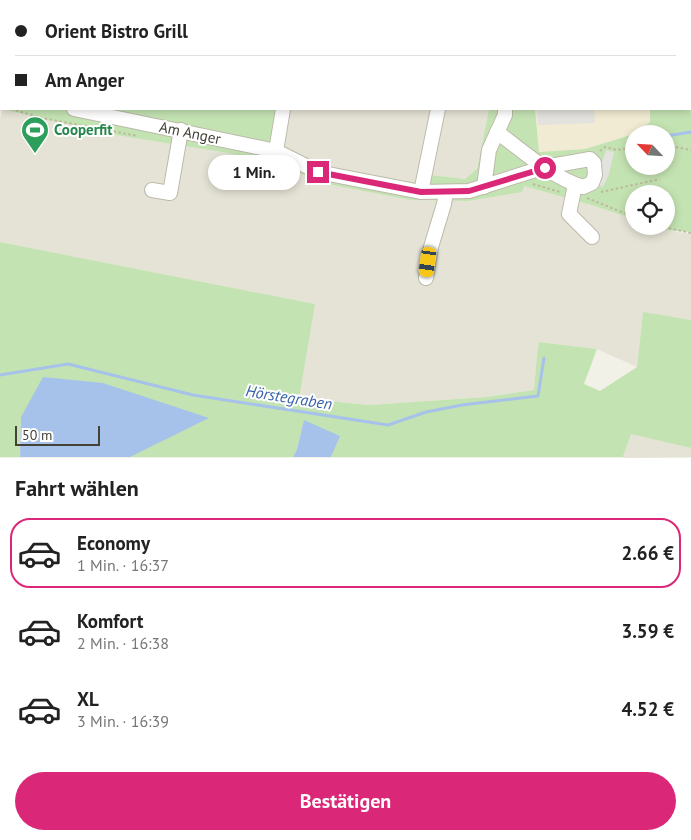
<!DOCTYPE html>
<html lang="de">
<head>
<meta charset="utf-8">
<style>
  body { margin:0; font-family:"PT Sans",sans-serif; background:#f6f6f6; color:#222; height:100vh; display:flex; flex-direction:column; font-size:19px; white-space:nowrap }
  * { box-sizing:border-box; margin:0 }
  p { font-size:16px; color:#767676 }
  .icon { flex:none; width:28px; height:28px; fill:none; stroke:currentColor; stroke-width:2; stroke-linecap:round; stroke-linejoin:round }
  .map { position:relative; height:458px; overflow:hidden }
  .side { display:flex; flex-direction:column; background:#fff; flex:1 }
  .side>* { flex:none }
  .hud { position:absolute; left:0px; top:0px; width:691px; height:110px; box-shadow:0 2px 8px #0003; display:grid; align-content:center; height:110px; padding:0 15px; background:#fff }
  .needle { width:32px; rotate:295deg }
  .controls { position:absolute; left:625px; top:125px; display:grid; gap:10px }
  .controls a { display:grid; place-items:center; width:50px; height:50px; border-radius:50%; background:#fff; box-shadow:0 2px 8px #0003; font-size:25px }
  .scale { position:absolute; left:15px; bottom:12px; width:85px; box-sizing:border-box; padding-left:5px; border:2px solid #444136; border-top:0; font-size:14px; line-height:18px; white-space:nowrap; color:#444136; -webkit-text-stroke:4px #fff; paint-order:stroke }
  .end { position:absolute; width:22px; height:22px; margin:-11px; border:6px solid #db2777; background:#fff; box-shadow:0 0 0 2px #fff }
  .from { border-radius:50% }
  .bubble { position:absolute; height:35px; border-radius:18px; background:#fff; box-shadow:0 2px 8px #0003; font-size:16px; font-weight:600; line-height:35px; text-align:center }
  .car { position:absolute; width:15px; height:30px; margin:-15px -8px; border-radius:6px; box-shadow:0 0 4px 1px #0007; background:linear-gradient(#f5c518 24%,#345 0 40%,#f5c518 0 76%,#345 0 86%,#f5c518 0) }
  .hud b { display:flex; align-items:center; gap:18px; height:48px; font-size:19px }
  .hud b+b { border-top:1px solid #e0e0e0 }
  .hud i { width:12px; height:12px; background:#222 }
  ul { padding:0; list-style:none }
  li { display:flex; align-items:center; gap:15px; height:70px; margin:0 10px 8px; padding:0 5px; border:2px solid transparent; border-radius:20px }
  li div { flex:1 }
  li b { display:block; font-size:19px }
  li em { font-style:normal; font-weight:600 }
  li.on { border-color:#db2777 }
  li>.icon { width:45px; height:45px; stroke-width:1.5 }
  h2 { padding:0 15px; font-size:22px; line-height:60px }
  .action { display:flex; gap:10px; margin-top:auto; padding:10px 15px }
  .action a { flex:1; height:58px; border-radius:30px; background:#db2777; color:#fff; font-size:20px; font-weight:600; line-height:58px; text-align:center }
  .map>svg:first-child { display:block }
  .residential { fill:#e5e3d5 }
  .commercial { fill:#f2ebd3 }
  .green { fill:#c4e3b2; fill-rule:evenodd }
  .parking { fill:#e3e2de }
  .water { fill:#a7c2ea }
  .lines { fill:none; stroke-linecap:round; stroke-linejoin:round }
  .stream { stroke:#a7c2ea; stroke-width:3 }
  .minor-casing { stroke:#bcbaaa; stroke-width:16 }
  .major-casing { stroke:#d9ce6d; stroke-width:20 }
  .path { stroke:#bdb89c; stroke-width:2; stroke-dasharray:2.5 2.5; stroke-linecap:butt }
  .minor { stroke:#fff; stroke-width:14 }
  .major { stroke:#f6ee9c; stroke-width:18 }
  .route { stroke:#db2777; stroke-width:6 }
  .labels { text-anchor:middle; stroke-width:4; stroke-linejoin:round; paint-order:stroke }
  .leisure-label { font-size:15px; font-weight:bold; fill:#27864d; stroke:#fff; text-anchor:start }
  .street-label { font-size:15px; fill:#444136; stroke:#fff }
  .water-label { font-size:16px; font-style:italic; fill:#3863a7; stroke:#fff }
</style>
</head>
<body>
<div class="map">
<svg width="691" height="458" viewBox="0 0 691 458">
  <rect width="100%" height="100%" fill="#f2f1e7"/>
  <g class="residential">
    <path d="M0 0H286L1 1V12Z"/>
    <path d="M2 109 109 134 228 153 288 169 332 185 410 200 468 201 524 186 591 205 634 219V226H653L665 230 691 234V320L643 313 637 367 597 349 540 342 537 355 534 390 486 397 369 405 298 398 314 304 0 242V119Z"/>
    <path d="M279 109H489L477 169 465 179 422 174 411 187 323 168 273 144Z"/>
    <path d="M631 433 691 448V457L623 458Z"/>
  </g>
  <path class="commercial" d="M535 109H650V122L634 134 585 149 539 152Z"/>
  <g class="green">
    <path d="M691 0V232L665 230 653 226H666V194H634V219L591 205 524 186 522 192 468 201 410 200 332 185 288 169 228 153 109 134 2 109H279L273 144 323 168 411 186 422 174 465 179 477 169 489 109H535L539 152 585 149 634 134 650 122V109H690V1H633ZM634 134H666V166H634Z"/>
    <path d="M0 242 315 304 299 398 369 405 486 397 534 390 537 355 539 342 597 349 584 384 600 391 637 367 643 312 691 320V448L631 434 623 457H331L339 436 304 421 297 449 293 457H130L131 456 21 417 20 457H0Z"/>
  </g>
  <g class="parking">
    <path d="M537 109H594L595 123 538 125Z"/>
    <path d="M606 150 614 152 609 174 603 187 595 184Z"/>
  </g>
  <g class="water">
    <path d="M43 377 103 383 209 418 130 457H20L21 417Z"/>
    <path d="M304 420 340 436 331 457H293L297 449Z"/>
  </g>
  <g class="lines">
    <g class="stream">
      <path d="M666 136 691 132"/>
      <path d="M0 375 68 364 193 395 388 425 426 412 462 405 538 396 544 358"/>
    </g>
    <g class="minor-casing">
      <g id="minor">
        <path d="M294 1V0"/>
        <path d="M0 20H1"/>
        <path d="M0 94H1"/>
        <path d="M74 109 276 151 318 172 421 192 469 191 545 167 590 159 594 163 595 175 592 183 583 187C551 177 523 151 497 132"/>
        <path d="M276 151 283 109"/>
        <path d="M575 185 569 214 592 237"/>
        <path d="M484 187 489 150 505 115V109"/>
        <path d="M152 190 170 193 181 130"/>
        <path d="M421 192 438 109"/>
        <path d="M426 278 431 247 444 204 446 192"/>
      </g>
    </g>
    <g class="major-casing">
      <g id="major">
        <path d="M690 11H691"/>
        <path d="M0 62 1 61"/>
      </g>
    </g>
    <g class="path">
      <path d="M11 109 42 118 138 136"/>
      <path d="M666 145 691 150"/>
      <path d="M600 151 605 147 617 150 634 148"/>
      <path d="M533 184 560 192"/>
      <path d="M601 192 660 179"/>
      <path d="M587 198 634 217"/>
      <path d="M659 226 691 233"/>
    </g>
    <use href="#minor" class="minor"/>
    <use href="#major" class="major"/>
  </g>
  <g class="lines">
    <path class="route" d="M318 172 421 192 469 191 545 168"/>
  </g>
  <defs>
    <g id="stadium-pin" transform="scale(1.4375)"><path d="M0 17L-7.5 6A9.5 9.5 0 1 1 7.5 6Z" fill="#2e9e5b" stroke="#fff"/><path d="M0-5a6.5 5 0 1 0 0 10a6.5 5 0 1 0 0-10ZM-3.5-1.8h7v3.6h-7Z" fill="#fff"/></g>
  </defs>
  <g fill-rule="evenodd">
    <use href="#stadium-pin" x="35" y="130"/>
  </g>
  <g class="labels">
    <g class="leisure-label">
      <text x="54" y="135">Cooperfit</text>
    </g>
    <g class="street-label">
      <text transform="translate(190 133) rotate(12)" y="5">Am Anger</text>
    </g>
    <g class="water-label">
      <text transform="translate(289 397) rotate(9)" y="6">Hörstegraben</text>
    </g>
  </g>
</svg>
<div class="controls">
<a><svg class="needle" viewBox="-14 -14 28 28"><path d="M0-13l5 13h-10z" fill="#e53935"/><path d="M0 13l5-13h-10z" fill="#767676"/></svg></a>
<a><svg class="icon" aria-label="locate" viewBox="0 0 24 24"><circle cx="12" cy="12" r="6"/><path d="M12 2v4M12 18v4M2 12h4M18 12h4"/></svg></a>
</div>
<div class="scale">50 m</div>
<i class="end from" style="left:545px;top:168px"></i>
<i class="end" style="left:318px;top:172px"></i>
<div class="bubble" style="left:208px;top:155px;width:92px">1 Min.</div>
<i class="car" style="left:428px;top:262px;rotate:188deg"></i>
<div class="hud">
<b><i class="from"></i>Orient Bistro Grill</b>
<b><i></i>Am Anger</b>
</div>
</div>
<section class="side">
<h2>Fahrt wählen</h2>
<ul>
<li class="on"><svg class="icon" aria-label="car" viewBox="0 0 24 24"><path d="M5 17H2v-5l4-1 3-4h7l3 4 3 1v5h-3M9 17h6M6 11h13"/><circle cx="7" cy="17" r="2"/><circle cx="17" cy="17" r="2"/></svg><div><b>Economy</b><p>1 Min. · 16:37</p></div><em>2.66 €</em></li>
<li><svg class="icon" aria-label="car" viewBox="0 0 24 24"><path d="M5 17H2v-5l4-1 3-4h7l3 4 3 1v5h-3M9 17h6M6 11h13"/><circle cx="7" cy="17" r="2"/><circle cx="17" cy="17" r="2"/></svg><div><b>Komfort</b><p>2 Min. · 16:38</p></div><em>3.59 €</em></li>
<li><svg class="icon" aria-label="car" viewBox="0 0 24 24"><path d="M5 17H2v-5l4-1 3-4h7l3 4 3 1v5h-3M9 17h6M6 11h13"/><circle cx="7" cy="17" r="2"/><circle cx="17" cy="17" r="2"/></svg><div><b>XL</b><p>3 Min. · 16:39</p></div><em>4.52 €</em></li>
</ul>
<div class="action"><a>Bestätigen</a></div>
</section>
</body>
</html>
